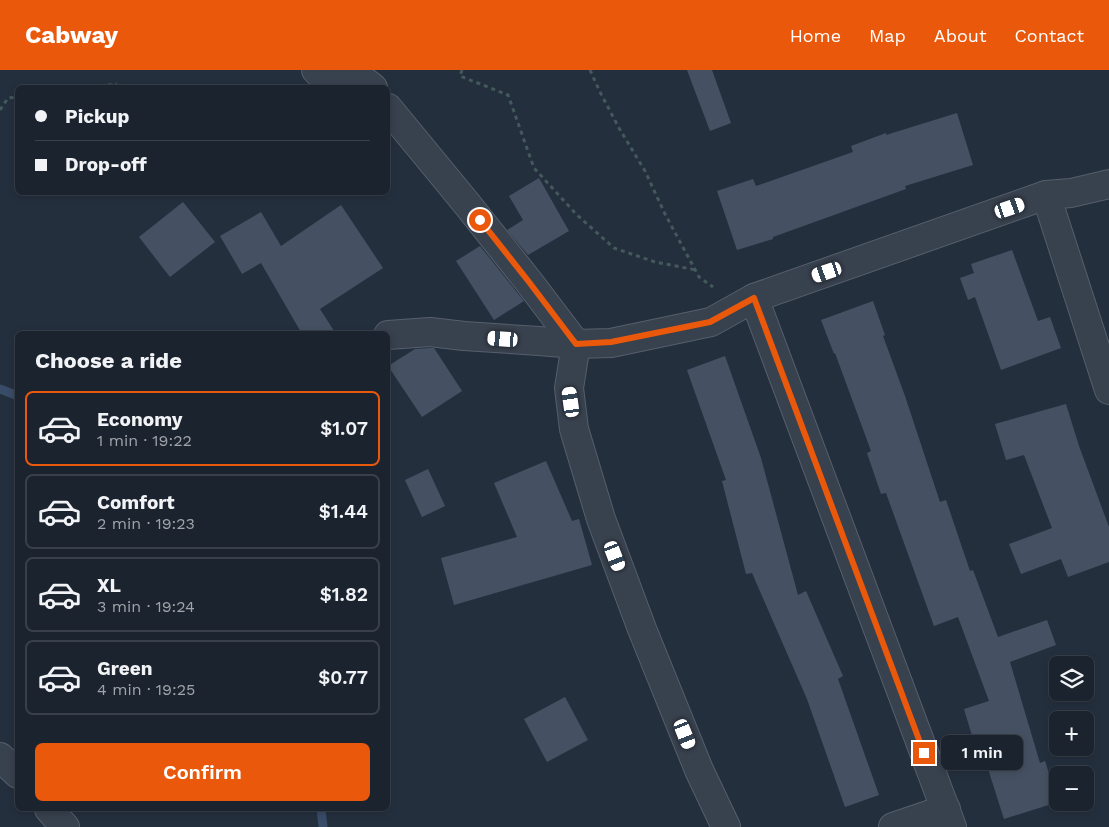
<!DOCTYPE html>
<html lang="en">
<head>
<meta charset="utf-8">
<style>
  body { margin:0; font-family:"Work Sans",sans-serif; background:#242b36; color:#f1f3f6; height:100vh; display:flex; flex-direction:column; font-size:19px; white-space:nowrap }
  * { box-sizing:border-box; margin:0 }
  p { font-size:16px; color:#a0a4aa }
  .icon { flex:none; width:28px; height:28px; fill:none; stroke:currentColor; stroke-width:2; stroke-linecap:round; stroke-linejoin:round }
  .map { position:relative; flex:1; overflow:hidden }
  .sheet { position:absolute; left:15px; top:261px; width:375px; height:480px; display:flex; flex-direction:column; background:#1b232e; border-radius:8px; box-shadow:0 2px 8px #0003,0 0 0 1px #39404a }
  .sheet>* { flex:none }
  .banner { position:absolute; left:15px; top:15px; width:375px; height:110px; border-radius:8px; box-shadow:0 2px 8px #0003,0 0 0 1px #39404a; display:grid; align-content:center; height:110px; padding:0 20px; background:#1b232e }
  .controls { position:absolute; left:1049px; top:586px; display:grid; gap:10px }
  .controls a { display:grid; place-items:center; width:45px; height:45px; border-radius:8px; background:#1b232e; box-shadow:0 2px 8px #0003,0 0 0 1px #39404a; font-size:25px }
  .end { position:absolute; width:22px; height:22px; margin:-11px; border:6px solid #ea580c; background:#fff; box-shadow:0 0 0 2px #fff }
  .from { border-radius:50% }
  .bubble { position:absolute; height:35px; border-radius:8px; background:#1b232e; box-shadow:0 2px 8px #0003,0 0 0 1px #39404a; font-size:16px; font-weight:600; line-height:35px; text-align:center }
  .car { position:absolute; width:15px; height:30px; margin:-15px -8px; border-radius:6px; box-shadow:0 0 4px 1px #0007; background:linear-gradient(#fff 24%,#345 0 40%,#fff 0 76%,#345 0 86%,#fff 0) }
  .banner b { display:flex; align-items:center; gap:18px; height:48px; font-size:19px }
  .banner b+b { border-top:1px solid #39404a }
  .banner i { width:12px; height:12px; background:#f1f3f6 }
  ul { padding:0; list-style:none }
  li { display:flex; align-items:center; gap:15px; height:75px; margin:0 10px 8px; padding:0 10px; border:2px solid #39404a; border-radius:8px }
  li div { flex:1 }
  li b { display:block; font-size:19px }
  li em { font-style:normal; font-weight:600 }
  li.selected { border-color:#ea580c }
  li>.icon { width:45px; height:45px; stroke-width:1.5 }
  h2 { padding:0 20px; font-size:22px; line-height:60px }
  .primary-button { display:flex; gap:10px; margin-top:auto; padding:10px 20px }
  .primary-button a { flex:1; height:58px; border-radius:8px; background:#ea580c; color:#fff; font-size:20px; font-weight:600; line-height:58px; text-align:center }
  header { display:flex; align-items:center; gap:30px; box-sizing:border-box; height:70px; padding:0 25px; background:#ea580c; color:#fff }
  header strong { font-size:24px }
  nav { display:flex; gap:28px; margin-inline-start:auto; font-size:18px }
  .map>svg:first-child { display:block }
  .lines { fill:none; stroke-linecap:round; stroke-linejoin:round }
  .stream { stroke:#394c67; stroke-width:9 }
  .building { fill:#455162 }
  .minor-casing { stroke:#565f6c; stroke-width:30 }
  .path { stroke:#44595c; stroke-width:3; stroke-dasharray:4 4; stroke-linecap:butt }
  .minor { stroke:#38414e; stroke-width:28 }
  .route { stroke:#ea580c; stroke-width:6 }
</style>
</head>
<body>
<header>
<strong>Cabway</strong>
<nav><a>Home</a><a>Map</a><a>About</a><a>Contact</a></nav>
</header>
<div class="map">
<svg width="1109" height="757" viewBox="0 0 1109 757">
  <rect width="100%" height="100%" fill="#242f3e"/>
  <g class="lines">
    <g class="stream">
      <path d="M0 319 18 326"/>
      <path d="M321 739 323 757"/>
    </g>
  </g>
  <g class="building">
    <path d="M687 0H712L731 53 710 61Z"/>
    <path d="M957 43 973 95 905 116 906 119 773 167V169L737 180 717 121 753 109 756 116 853 82 851 76 886 63V65Z"/>
    <path d="M539 108 569 161 528 185 507 160 523 150 509 126Z"/>
    <path d="M183 132 215 172 170 207 139 167Z"/>
    <path d="M341 135 383 198 320 239 336 264H302L261 193 242 204 220 166 261 142 281 176Z"/>
    <path d="M480 176 524 231 494 250 456 191Z"/>
    <path d="M1012 180 1038 251 1050 247 1061 278 1001 300 975 227 968 230 960 208 974 203 971 194Z"/>
    <path d="M873 231 885 265 883 266 905 326 940 432 946 430 970 501 973 500 998 567 1047 550 1056 575 1010 592 1040 693 1045 691 1058 732 1004 749 981 677 976 679 964 639 989 631 958 547 934 556 886 423 881 424 867 383 871 381 835 283 834 284 821 250Z"/>
    <path d="M430 278H434L462 321 422 347 388 296 415 279Z"/>
    <path d="M725 286 761 388 798 525 806 521 843 606 838 609 879 725 845 737 807 629 752 503 746 504 722 411 726 410 687 300Z"/>
    <path d="M1066 334 1079 376 1109 457V492L1068 507 1061 489 1021 504 1009 474 1052 458 1024 385 1006 390 995 354Z"/>
    <path d="M546 391 572 451 579 449 592 495 454 535 441 488 517 467 494 413Z"/>
    <path d="M428 399 445 436 422 447 405 410Z"/>
    <path d="M565 627 588 670 547 692 524 649Z"/>
  </g>
  <g class="lines">
    <g class="minor-casing">
      <g id="minor">
        <path d="M316 0C321 5 325 10 332 12 351 17 354 0 373 18"/>
        <path d="M388 38 467 134 529 212 576 274 569 318 574 359 601 449 642 559 699 700 726 757"/>
        <path d="M1046 125 1109 320"/>
        <path d="M754 228 952 757"/>
        <path d="M388 265 430 262 464 266 539 271 576 274 611 273 711 252 754 228 1046 125 1071 123 1109 114"/>
        <path d="M0 687 18 704"/>
        <path d="M49 739 65 757"/>
        <path d="M893 757 946 739"/>
      </g>
    </g>
    <g class="path">
      <path d="M462 0 460 6 508 25 534 98 577 145 614 178 655 192 696 200"/>
      <path d="M590 0 600 22 619 58 645 101 665 144 699 207 713 217"/>
      <path d="M84 18 117 14"/>
      <path d="M0 40 8 28 18 27"/>
    </g>
    <use href="#minor" class="minor"/>
  </g>
  <g class="lines">
    <path class="route" d="M480 150 529 212 576 274 611 272 710 252 754 228 924 683"/>
  </g>
</svg>
<div class="controls">
<a><svg class="icon" aria-label="layers" viewBox="0 0 24 24"><path d="M12 4l9 5-9 5-9-5zM3 14l9 5 9-5"/></svg></a>
<a>+</a>
<a>−</a>
</div>
<i class="end from" style="left:480px;top:150px"></i>
<i class="end" style="left:924px;top:683px"></i>
<div class="bubble" style="left:941px;top:665px;width:82px">1 min</div>
<i class="car" style="left:1010px;top:138px;rotate:71deg"></i>
<i class="car" style="left:827px;top:202px;rotate:251deg"></i>
<i class="car" style="left:503px;top:269px;rotate:274deg"></i>
<i class="car" style="left:571px;top:332px;rotate:352deg"></i>
<i class="car" style="left:615px;top:486px;rotate:159deg"></i>
<i class="car" style="left:685px;top:664px;rotate:158deg"></i>
<div class="banner">
<b><i class="from"></i>Pickup</b>
<b><i></i>Drop-off</b>
</div>
<section class="sheet">
<h2>Choose a ride</h2>
<ul>
<li class="selected"><svg class="icon" aria-label="car" viewBox="0 0 24 24"><path d="M5 17H2v-5l4-1 3-4h7l3 4 3 1v5h-3M9 17h6M6 11h13"/><circle cx="7" cy="17" r="2"/><circle cx="17" cy="17" r="2"/></svg><div><b>Economy</b><p>1 min · 19:22</p></div><em>$1.07</em></li>
<li><svg class="icon" aria-label="car" viewBox="0 0 24 24"><path d="M5 17H2v-5l4-1 3-4h7l3 4 3 1v5h-3M9 17h6M6 11h13"/><circle cx="7" cy="17" r="2"/><circle cx="17" cy="17" r="2"/></svg><div><b>Comfort</b><p>2 min · 19:23</p></div><em>$1.44</em></li>
<li><svg class="icon" aria-label="car" viewBox="0 0 24 24"><path d="M5 17H2v-5l4-1 3-4h7l3 4 3 1v5h-3M9 17h6M6 11h13"/><circle cx="7" cy="17" r="2"/><circle cx="17" cy="17" r="2"/></svg><div><b>XL</b><p>3 min · 19:24</p></div><em>$1.82</em></li>
<li><svg class="icon" aria-label="car" viewBox="0 0 24 24"><path d="M5 17H2v-5l4-1 3-4h7l3 4 3 1v5h-3M9 17h6M6 11h13"/><circle cx="7" cy="17" r="2"/><circle cx="17" cy="17" r="2"/></svg><div><b>Green</b><p>4 min · 19:25</p></div><em>$0.77</em></li>
</ul>
<div class="primary-button"><a>Confirm</a></div>
</section>
</div>
</body>
</html>
